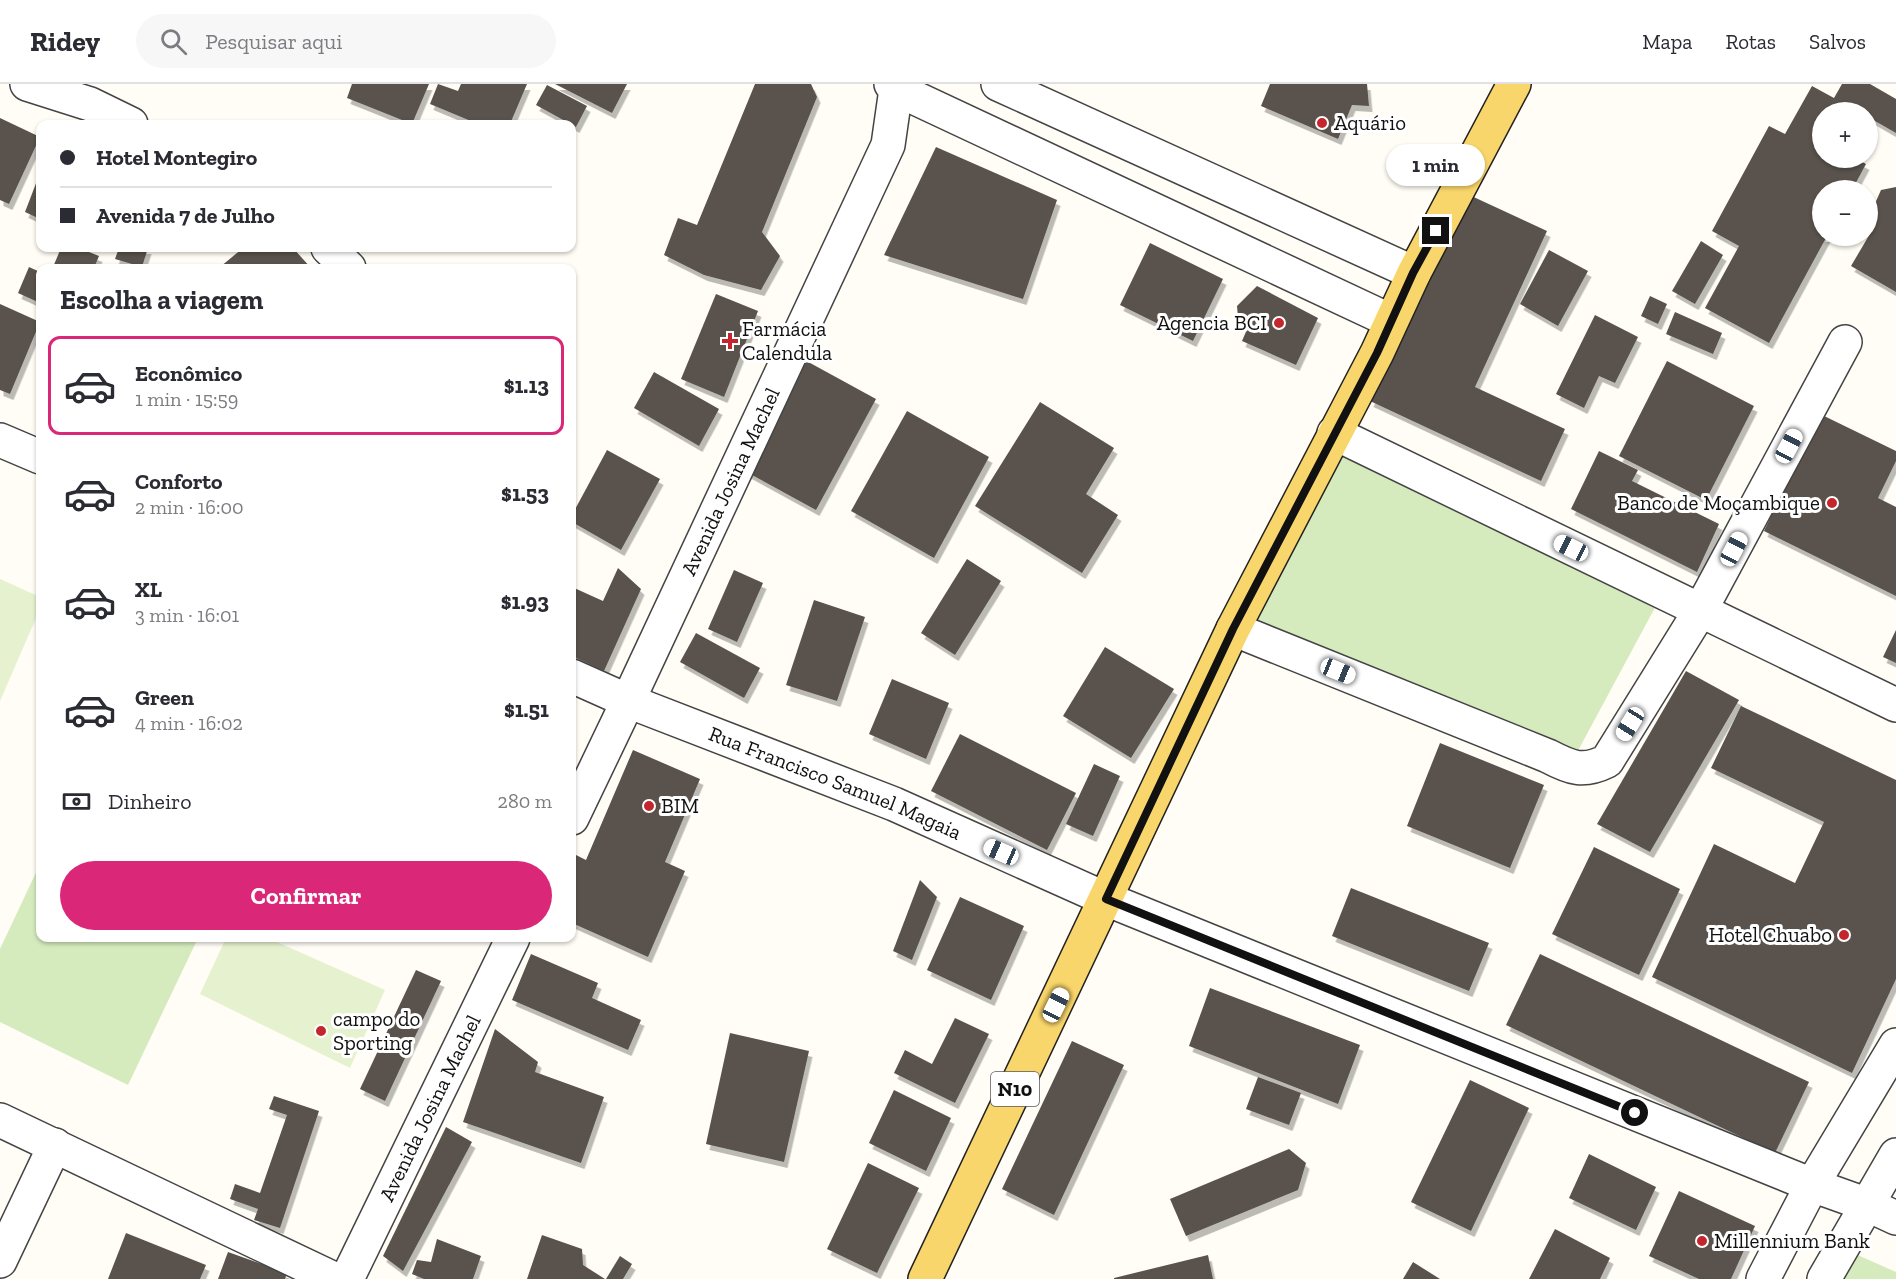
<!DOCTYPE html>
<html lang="pt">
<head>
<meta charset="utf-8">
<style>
  body { margin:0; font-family:"Zilla Slab",serif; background:#f7f7f7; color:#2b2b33; height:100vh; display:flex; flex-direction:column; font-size:22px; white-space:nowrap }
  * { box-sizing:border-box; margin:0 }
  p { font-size:20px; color:#7c7c81 }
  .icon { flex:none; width:33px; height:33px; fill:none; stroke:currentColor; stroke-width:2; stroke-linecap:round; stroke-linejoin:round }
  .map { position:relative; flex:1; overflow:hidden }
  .panel { position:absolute; left:36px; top:180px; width:540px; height:678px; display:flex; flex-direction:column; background:#fff; border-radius:12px; box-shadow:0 2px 4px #0004 }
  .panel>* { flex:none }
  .banner { position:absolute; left:36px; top:36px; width:540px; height:132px; border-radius:12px; box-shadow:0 2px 4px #0004; display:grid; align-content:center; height:132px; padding:0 24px; background:#fff }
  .tools { position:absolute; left:1812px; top:18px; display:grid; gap:12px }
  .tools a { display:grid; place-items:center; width:66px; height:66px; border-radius:50%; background:#fff; box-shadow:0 2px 4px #0004; font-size:30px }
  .end { position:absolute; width:27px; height:27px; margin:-14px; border:8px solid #111; background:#fff; box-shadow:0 0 0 3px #fff }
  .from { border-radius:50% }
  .bubble { position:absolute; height:42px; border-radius:21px; background:#fff; box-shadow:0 2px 4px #0004; font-size:20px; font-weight:700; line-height:42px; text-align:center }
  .car { position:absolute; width:18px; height:36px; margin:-18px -9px; border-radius:8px; box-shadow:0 0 4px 2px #0007; background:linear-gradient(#fff 24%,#345 0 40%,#fff 0 76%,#345 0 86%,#fff 0) }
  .banner b { display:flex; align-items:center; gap:21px; height:57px; font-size:22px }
  .banner b+b { border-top:2px solid #e1e1e2 }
  .banner i { width:15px; height:15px; background:#2b2b33 }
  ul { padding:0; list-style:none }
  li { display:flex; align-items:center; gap:18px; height:99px; margin:0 12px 9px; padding:0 12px; border:3px solid transparent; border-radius:12px }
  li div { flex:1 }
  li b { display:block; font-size:22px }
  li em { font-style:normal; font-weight:700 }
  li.active { border-color:#db2777 }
  li>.icon { width:54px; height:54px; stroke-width:1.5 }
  h2 { padding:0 24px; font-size:27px; line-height:72px }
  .pay { display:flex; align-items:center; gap:15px; height:66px; padding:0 24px; font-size:22px }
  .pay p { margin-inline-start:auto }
  .cta { display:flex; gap:12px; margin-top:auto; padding:12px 24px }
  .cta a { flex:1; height:69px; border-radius:36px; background:#db2777; color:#fff; font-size:24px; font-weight:700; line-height:69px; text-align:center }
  header { display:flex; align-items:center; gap:36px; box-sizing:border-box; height:84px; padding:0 30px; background:#fff; border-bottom:2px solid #e1e1e2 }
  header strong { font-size:28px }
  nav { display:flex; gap:33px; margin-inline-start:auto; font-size:21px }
  .search { width:420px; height:54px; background:#f7f7f7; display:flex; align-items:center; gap:15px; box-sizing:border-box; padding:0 21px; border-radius:33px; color:#7c7c81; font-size:22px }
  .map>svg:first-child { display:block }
  .green { fill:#d5ebbd }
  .pitch { fill:#e6f2cf }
  .building { fill:#5a524d; filter:url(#shadow) }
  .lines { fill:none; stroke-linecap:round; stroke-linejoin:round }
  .minor-casing { stroke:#444; stroke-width:36 }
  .major-casing { stroke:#222; stroke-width:36 }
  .minor { stroke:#fff; stroke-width:33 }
  .major { stroke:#f9d66b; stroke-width:33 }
  .route { stroke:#111; stroke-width:8 }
  .poi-dot { fill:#c4262e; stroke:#fff; stroke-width:2 }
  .labels { text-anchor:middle; stroke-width:6; stroke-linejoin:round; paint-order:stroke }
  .shield { fill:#fff; stroke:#585858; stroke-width:1.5 }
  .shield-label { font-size:20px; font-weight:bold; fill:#111 }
  .poi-label { font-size:21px; fill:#111; stroke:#fff; text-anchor:start }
  .street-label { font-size:21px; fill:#111; stroke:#fff }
</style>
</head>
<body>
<header>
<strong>Ridey</strong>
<div class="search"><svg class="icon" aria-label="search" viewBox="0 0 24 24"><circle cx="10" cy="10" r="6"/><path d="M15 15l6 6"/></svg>Pesquisar aqui</div>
<nav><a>Mapa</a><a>Rotas</a><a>Salvos</a></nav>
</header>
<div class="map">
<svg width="1896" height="1195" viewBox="0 0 1896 1195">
  <defs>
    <filter id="shadow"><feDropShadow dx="3.5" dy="6" stdDeviation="0" flood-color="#0004"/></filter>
  </defs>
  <rect width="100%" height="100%" fill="#fffdf5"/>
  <g class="green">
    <path d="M1314 359 1658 518 1566 689 1239 539Z"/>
    <path d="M40 780V854H198L128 1001 0 938V865Z"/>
    <path d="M1853 1169 1896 1188V1195H1840Z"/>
  </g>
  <g class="pitch">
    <path d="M0 495 40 513V525L0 617Z"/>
    <path d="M226 854H268L385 906 350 984 200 910Z"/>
  </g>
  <g class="building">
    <path d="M352 0H429L412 40 347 14Z"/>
    <path d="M438 0 458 7 461 0H527L510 40H478L430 20Z"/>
    <path d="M555 0H627L612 29Z"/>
    <path d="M755 0H811L817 13 762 148 780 172 761 206 704 191 664 171 678 134 697 141Z"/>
    <path d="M1270 0H1367L1369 22 1352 21 1338 55 1261 22Z"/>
    <path d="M1842 0H1870L1896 15V49L1868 33V28H1860L1851 24 1848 28H1822V74H1855L1866 80 1852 106H1822V152H1827L1769 259 1705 224 1739 162 1712 147 1769 42 1785 50 1812 2 1834 14Z"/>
    <path d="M547 1 587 22 576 43 536 21Z"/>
    <path d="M0 34 40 53 9 120 0 116Z"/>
    <path d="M936 63 1057 116 1023 215 884 171Z"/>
    <path d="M40 89V135L25 128Z"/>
    <path d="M1896 103V208L1851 182 1874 143 1869 133 1881 106Z"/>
    <path d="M1465 109 1547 147 1475 303 1565 345 1541 397 1370 317Z"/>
    <path d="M1701 157 1723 171 1695 220 1672 207Z"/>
    <path d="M1150 159 1223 195 1193 257 1120 221Z"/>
    <path d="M61 164H79L99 172 94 184H56L53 183Z"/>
    <path d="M119 164H148L142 183 115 175Z"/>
    <path d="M243 164H293L311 184H221L220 183Z"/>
    <path d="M1549 166 1588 187 1558 242 1520 220Z"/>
    <path d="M29 183 40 188V219L18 209Z"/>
    <path d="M1257 202 1318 234 1296 281 1242 257 1248 243 1238 234 1237 222Z"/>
    <path d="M716 210 758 227 724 313 681 295Z"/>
    <path d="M1650 212 1667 220 1658 240 1641 232Z"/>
    <path d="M0 220 40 238 10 310 0 306Z"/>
    <path d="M1675 228 1722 249 1713 270 1666 250Z"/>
    <path d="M1595 231 1638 253 1615 299 1599 292 1584 324 1556 310Z"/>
    <path d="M801 274 876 315 816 426 741 385Z"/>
    <path d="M1667 277 1754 322 1706 416 1619 372Z"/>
    <path d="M654 288 719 325 699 362 634 324Z"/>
    <path d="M1040 318 1114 364 1086 410 1118 431 1082 489 975 422Z"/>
    <path d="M907 327 989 373 934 474 851 427Z"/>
    <path d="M1820 330 1896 367V377L1878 414 1896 423V512L1764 447Z"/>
    <path d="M607 366 660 395 621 466 572 438V431Z"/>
    <path d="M1599 367 1638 386 1632 397 1719 440 1697 488 1571 425Z"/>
    <path d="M967 475 1001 497 955 571 921 549Z"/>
    <path d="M618 484 641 505 604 587 572 572V503L603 517Z"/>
    <path d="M734 486 763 499 737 558 708 545Z"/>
    <path d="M814 516 865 533 837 617 786 601Z"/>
    <path d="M1896 546V579L1883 573Z"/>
    <path d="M696 549 760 584 744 614 680 578Z"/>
    <path d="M1105 563 1174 605 1131 674 1063 632Z"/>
    <path d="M1686 587 1739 616 1650 768 1597 740Z"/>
    <path d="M892 595 949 619 926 675 869 650Z"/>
    <path d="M1741 622 1896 696V895L1852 989 1652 893 1714 760 1795 799 1824 738 1711 684Z"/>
    <path d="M960 650 1076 709 1047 766 931 707Z"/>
    <path d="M1440 659 1544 701 1510 784 1407 742Z"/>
    <path d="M633 666 700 695 665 778 685 787 648 873 572 839V782L576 771 586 776Z"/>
    <path d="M1094 680 1120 692 1093 752 1066 740Z"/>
    <path d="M1594 763 1680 805 1639 891 1552 850Z"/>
    <path d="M920 796 937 813 912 876 893 867Z"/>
    <path d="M1351 804 1489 859 1469 907 1332 852Z"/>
    <path d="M960 813 1024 842 991 916 927 886Z"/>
    <path d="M531 870 598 899 592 914 641 936 628 966 512 916Z"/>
    <path d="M1540 870 1809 998 1775 1069 1506 941Z"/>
    <path d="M416 886 441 897 385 1017 360 1005Z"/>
    <path d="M1210 904 1360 961 1338 1020 1189 962Z"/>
    <path d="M955 934 989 950 955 1019 894 989 905 966 932 980Z"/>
    <path d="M495 945 538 978 535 988 604 1013 581 1079 463 1038Z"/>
    <path d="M730 949 809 967 784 1078 706 1060Z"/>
    <path d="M1072 957 1124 981 1054 1131 1002 1105Z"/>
    <path d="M1258 993 1301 1009 1289 1041 1246 1025Z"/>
    <path d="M1470 996 1529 1024 1471 1147 1411 1118Z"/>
    <path d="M894 1006 951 1034 926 1087 869 1059Z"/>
    <path d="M274 1012 319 1027 280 1144 254 1136 258 1125 230 1115 235 1100 260 1109 287 1031 269 1025Z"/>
    <path d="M446 1043 472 1058 403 1187 383 1172Z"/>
    <path d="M1289 1065 1306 1079 1298 1106 1186 1152 1170 1115Z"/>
    <path d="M1589 1070 1656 1103 1636 1146 1569 1114Z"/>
    <path d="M868 1079 919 1104 877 1189 827 1165Z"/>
    <path d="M1679 1107 1755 1142 1731 1195H1699L1649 1172Z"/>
    <path d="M1555 1145 1610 1174 1600 1195H1529Z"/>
    <path d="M126 1149 206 1181 200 1195H108Z"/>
    <path d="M542 1151 582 1165 583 1181 605 1195H527Z"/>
    <path d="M437 1155 481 1172 473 1195H424L412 1190 417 1176 431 1178Z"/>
    <path d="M228 1168 287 1189 285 1195H218Z"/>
    <path d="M1208 1171 1213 1195H1114V1194Z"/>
    <path d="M620 1172 632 1180 623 1195H606Z"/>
    <path d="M1413 1178 1440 1195H1403Z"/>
  </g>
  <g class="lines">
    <g class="minor-casing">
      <g id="minor">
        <path d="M27 0 90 20 131 40"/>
        <path d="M891 0 896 5 1391 237"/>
        <path d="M998 0 1414 189"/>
        <path d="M328 164 349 184"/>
        <path d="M1334 349 1896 621"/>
        <path d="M0 356 40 373"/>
        <path d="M1233 545 1548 672C1571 684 1583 689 1607 677L1700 527 1845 258"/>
        <path id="s1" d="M572 592 628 617 894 720 1106 815 1812 1101 1868 1121 1896 1134"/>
        <path id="s2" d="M572 734 628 617 888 61 896 5 898 0"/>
        <path d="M0 1036 334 1195"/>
        <path d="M0 1177 55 1061"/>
        <path id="s3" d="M347 1195 513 854"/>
        <path d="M1763 1195 1812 1101 1896 961"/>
        <path d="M1824 1195 1896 1071"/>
      </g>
    </g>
    <g class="major-casing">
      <path id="major" d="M925 1195 1233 545 1377 269 1414 189 1514 0"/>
    </g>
    <use href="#minor" class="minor"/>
    <use href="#major" class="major"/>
  </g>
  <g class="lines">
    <path class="route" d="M1436 147 1413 189 1377 269 1233 545 1106 815 1635 1029"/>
  </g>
  <g class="poi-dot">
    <circle cx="1322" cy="39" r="6"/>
    <circle cx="1279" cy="239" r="6"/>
    <path d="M727 248h6v6h6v6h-6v6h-6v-6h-6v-6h6z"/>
    <circle cx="1832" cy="419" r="6"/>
    <circle cx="649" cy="722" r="6"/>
    <circle cx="1844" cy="851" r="6"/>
    <circle cx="321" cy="947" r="6"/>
    <circle cx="1702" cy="1157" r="6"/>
  </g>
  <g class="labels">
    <rect class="shield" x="991" y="988" width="48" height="34" rx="4.5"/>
    <g class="shield-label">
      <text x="1015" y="1012">N10</text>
    </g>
    <g class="poi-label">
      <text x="1334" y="46">Aquário</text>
      <text x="1267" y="246" text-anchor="end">Agencia BCI</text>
      <text x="742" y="252">Farmácia<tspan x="742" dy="24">Calendula</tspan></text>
      <text x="1820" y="426" text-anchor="end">Banco de Moçambique</text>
      <text x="661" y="729">BIM</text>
      <text x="1832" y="858" text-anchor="end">Hotel Chuabo</text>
      <text x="333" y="942">campo do<tspan x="333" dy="24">Sporting</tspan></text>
      <text x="1714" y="1164">Millennium Bank</text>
    </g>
    <g class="street-label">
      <text dy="7" stroke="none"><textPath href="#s2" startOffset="372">Avenida Josina Machel</textPath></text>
      <text dy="7" stroke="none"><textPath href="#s1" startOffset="284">Rua Francisco Samuel Magaia</textPath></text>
      <text dy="7" stroke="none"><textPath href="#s3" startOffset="190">Avenida Josina Machel</textPath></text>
    </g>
  </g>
</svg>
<div class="tools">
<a>+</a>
<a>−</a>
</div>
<i class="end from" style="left:1635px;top:1029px"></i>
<i class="end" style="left:1436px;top:147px"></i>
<div class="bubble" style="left:1386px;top:60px;width:99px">1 min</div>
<i class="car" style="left:1789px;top:362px;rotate:28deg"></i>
<i class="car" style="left:1571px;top:464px;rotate:296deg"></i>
<i class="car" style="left:1734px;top:465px;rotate:28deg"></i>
<i class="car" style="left:1338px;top:587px;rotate:112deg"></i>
<i class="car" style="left:1630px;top:640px;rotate:212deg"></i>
<i class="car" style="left:1001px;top:768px;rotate:294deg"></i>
<i class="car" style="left:1056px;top:921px;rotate:26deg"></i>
<div class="banner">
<b><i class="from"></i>Hotel Montegiro</b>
<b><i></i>Avenida 7 de Julho</b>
</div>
<section class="panel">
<h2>Escolha a viagem</h2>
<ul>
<li class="active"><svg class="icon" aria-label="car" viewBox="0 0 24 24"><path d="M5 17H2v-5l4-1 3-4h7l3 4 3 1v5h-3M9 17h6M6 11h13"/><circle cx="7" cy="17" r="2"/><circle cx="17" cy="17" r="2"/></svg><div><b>Econômico</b><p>1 min · 15:59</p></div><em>$1.13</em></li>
<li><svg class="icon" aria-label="car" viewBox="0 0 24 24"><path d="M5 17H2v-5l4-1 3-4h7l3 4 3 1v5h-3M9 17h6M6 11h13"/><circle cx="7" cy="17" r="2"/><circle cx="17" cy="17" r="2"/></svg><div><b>Conforto</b><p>2 min · 16:00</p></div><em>$1.53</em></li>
<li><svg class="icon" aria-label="car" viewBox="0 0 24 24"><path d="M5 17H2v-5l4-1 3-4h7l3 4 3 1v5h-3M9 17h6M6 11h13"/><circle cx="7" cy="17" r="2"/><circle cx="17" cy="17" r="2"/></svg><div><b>XL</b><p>3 min · 16:01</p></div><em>$1.93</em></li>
<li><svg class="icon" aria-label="car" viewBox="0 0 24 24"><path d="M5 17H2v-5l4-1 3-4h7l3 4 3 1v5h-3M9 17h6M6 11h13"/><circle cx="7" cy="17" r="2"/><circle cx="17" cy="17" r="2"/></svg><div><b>Green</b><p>4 min · 16:02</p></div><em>$1.51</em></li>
</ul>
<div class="pay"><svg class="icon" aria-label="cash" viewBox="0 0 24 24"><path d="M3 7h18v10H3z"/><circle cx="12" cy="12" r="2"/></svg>Dinheiro<p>280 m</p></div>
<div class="cta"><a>Confirmar</a></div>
</section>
</div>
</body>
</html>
